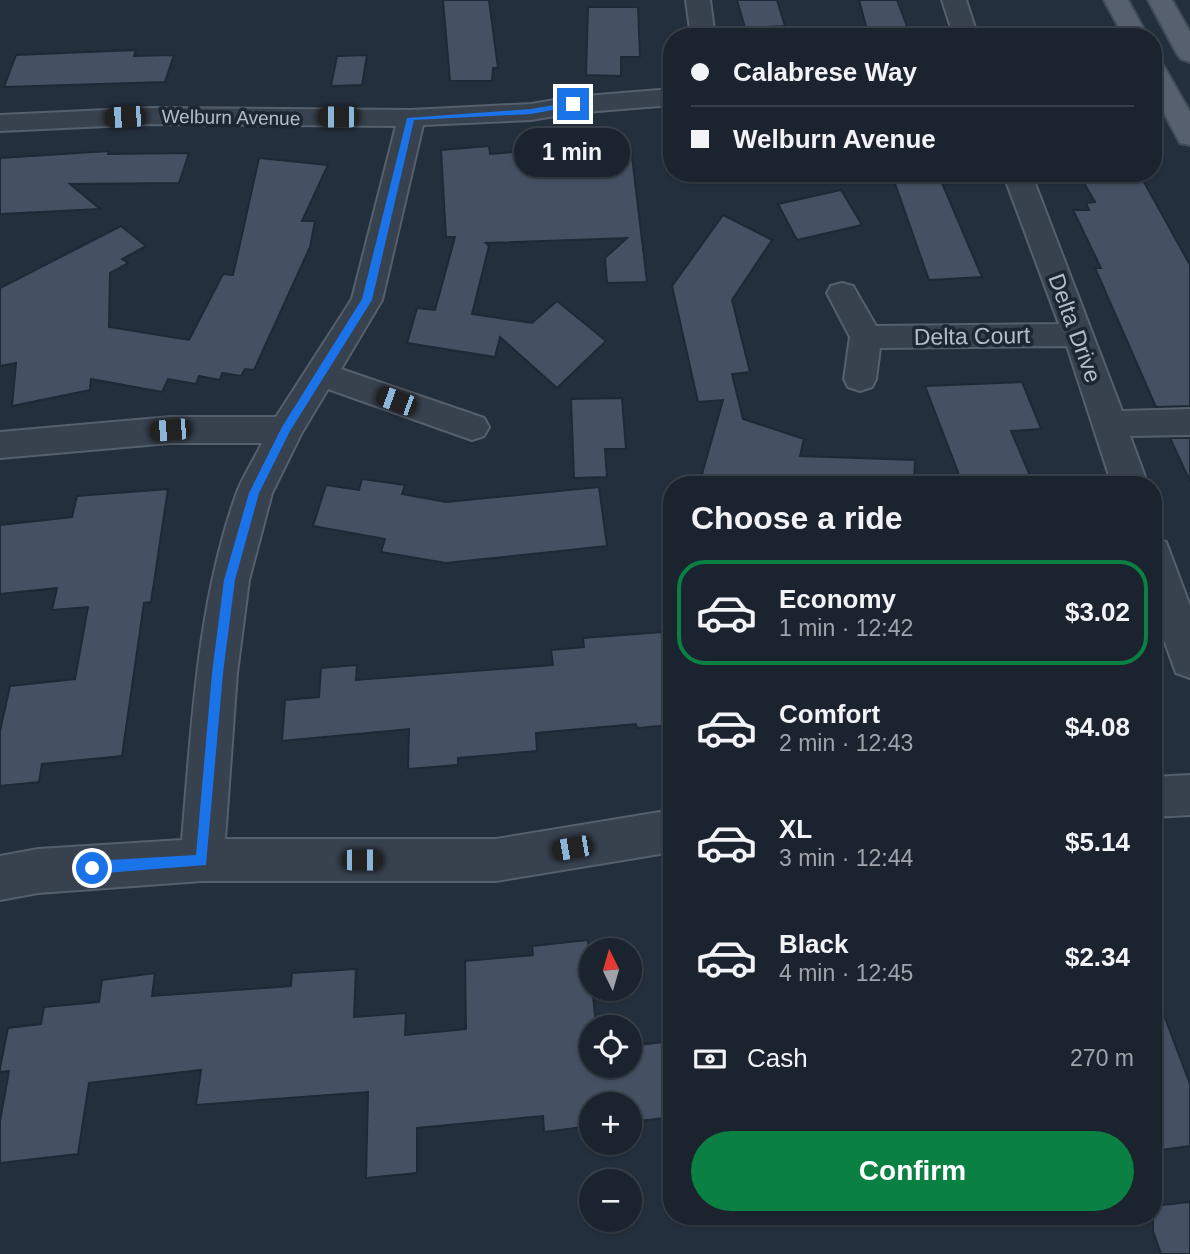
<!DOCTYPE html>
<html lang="en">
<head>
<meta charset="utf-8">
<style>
  body { margin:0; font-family:Helvetica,sans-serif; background:#242b36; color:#f1f3f6; height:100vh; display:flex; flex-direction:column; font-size:26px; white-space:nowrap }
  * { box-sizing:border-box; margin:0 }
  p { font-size:23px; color:#a0a4aa }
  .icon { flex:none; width:38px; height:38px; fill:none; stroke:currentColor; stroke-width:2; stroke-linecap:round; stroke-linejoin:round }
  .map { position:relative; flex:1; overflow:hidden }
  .panel { position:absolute; left:663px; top:476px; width:499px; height:749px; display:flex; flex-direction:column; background:#1b232e; border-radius:28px; box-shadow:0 2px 5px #0004,0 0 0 2px #39404a }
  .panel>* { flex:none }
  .banner { position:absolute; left:663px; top:28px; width:499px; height:154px; border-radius:28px; box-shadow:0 2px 5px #0004,0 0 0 2px #39404a; display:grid; align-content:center; height:154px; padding:0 28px; background:#1b232e }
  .needle { width:46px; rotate:355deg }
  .buttons { position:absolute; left:579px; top:938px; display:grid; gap:14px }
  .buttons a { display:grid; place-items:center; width:63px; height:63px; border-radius:50%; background:#1b232e; box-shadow:0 2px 5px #0004,0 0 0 2px #39404a; font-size:35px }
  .end { position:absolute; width:32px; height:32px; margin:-16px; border:9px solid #1a73e8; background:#fff; box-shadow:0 0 0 4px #fff }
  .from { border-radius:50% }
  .bubble { position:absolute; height:49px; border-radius:24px; background:#1b232e; box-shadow:0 2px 5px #0004,0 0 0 2px #39404a; font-size:23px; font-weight:700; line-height:49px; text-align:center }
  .car { position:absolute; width:21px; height:42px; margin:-21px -10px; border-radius:9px; box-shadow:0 0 5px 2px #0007; background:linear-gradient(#222 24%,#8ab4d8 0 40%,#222 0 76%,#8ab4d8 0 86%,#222 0) }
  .banner b { display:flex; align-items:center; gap:24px; height:66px; font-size:26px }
  .banner b+b { border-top:2px solid #39404a }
  .banner i { width:18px; height:18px; background:#f1f3f6 }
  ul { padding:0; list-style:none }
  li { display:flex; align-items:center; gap:21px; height:105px; margin:0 14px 10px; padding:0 14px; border:4px solid transparent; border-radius:28px }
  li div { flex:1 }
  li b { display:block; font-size:26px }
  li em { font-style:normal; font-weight:700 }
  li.on { border-color:#0b8043 }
  li>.icon { width:63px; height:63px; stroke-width:1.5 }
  h2 { padding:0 28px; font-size:32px; line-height:84px }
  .pay { display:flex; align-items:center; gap:18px; height:77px; padding:0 28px; font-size:26px }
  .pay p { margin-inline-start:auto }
  .primary-button { display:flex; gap:14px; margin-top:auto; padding:14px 28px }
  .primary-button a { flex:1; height:80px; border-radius:42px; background:#0b8043; color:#fff; font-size:28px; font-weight:700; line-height:80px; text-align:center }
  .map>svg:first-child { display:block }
  .building { fill:#455162; stroke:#1f2835; stroke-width:2 }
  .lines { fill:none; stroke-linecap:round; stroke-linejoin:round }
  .minor-casing { stroke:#565f6c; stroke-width:4 }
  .major-casing { stroke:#414a57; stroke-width:4 }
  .minor { fill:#38414e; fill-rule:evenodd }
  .major { fill:#56606e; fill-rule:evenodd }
  .route { fill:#1a73e8 }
  .labels { text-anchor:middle; stroke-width:7; stroke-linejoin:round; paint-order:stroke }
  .far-street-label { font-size:19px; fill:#b4bcc9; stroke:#1d2633 }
  .street-label { font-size:23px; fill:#b4bcc9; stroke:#1d2633 }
</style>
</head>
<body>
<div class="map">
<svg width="1190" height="1254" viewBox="0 0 1190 1254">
  <rect width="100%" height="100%" fill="#242f3e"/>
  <g class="building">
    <path d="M443 0H489L498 68H493L492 81H450Z"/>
    <path d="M737 0H777L785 26 745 28Z"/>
    <path d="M859 0H897L911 37H869Z"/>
    <path d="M588 7H638L640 57H621V76L586 75Z"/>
    <path d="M136 50 134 56 174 55 165 82 4 87 16 55Z"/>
    <path d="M367 55 362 85 331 86 337 56Z"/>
    <path d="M577 136H603L604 148H631L647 282 607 283 605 258 627 238 486 243 489 246 472 314 532 323 557 301 606 341 557 388 500 337 495 357 407 343 417 308 435 310 455 237H446L441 150 489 146 490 154 577 147Z"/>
    <path d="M109 151 108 154 189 153 179 183 70 184 100 209 0 214V158Z"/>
    <path d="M259 158 328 165 302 221H315L310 247 254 370 245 369 241 376 222 373 220 380 199 376 196 384 168 379 162 392 91 379 90 390 12 406 16 363 0 366V288L121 226 146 246 122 259 128 263 110 273 109 327 189 340 223 274 233 275Z"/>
    <path d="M1078 173H1139L1190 265V406L1156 407 1095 268H1101L1073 210H1089L1086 203 1095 202Z"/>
    <path d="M939 176 982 277 929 280 893 178Z"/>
    <path d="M841 190 862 225 797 240 778 204Z"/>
    <path d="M723 215 772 240 732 300 750 372 732 374 743 419 804 439 800 456 915 460 914 485H733L702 474 723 400 698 402 672 286Z"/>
    <path d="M1022 382 1041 429 1011 431 1034 485H963L925 386Z"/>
    <path d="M622 398 626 449H605L607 477 574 478 571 399Z"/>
    <path d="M1170 438H1190V481Z"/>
    <path d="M362 479 405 485 402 494 446 502 599 487 607 546 446 563 381 552 385 539 313 526 326 485 359 490Z"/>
    <path d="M168 489 151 602 144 603 122 756 42 764 39 782 0 786V731L10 686 75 679 88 607 52 610 57 588 0 594V525L72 517 77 496Z"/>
    <path d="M663 632 666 649 672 648V725L637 728 636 724 536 733 537 751 458 758V765L408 769 409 729 282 741 285 700 319 697 321 668 357 665 356 680 553 665 551 650 584 647 583 638Z"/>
    <path d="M588 940 596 1027H592V1066H630V1046L672 1041V1117L630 1122V1104H592V1126L544 1132 543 1116 417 1128V1173L366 1178 368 1092 196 1105 201 1070 89 1083 78 1154 0 1163V1121L9 1071 0 1072V1068L8 1028 41 1024 44 1007 99 1002 102 980 155 973 152 996 291 986 292 973 356 969 354 1017 406 1013 405 1035 466 1029 465 961 533 955 532 946Z"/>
    <path d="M1156 994 1190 1084V1146L1153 1151V995Z"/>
    <path d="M1190 1202V1254H1161L1153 1231V1206Z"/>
  </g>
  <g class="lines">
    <g class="minor-casing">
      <g id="minor">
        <path d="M686 0H710L715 37H691Z"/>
        <path d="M942 0H966L978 37H954Z"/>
        <path d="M672 89V105L573 113 531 120 423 125 382 300 341 369 484 418 489 427 484 436 472 440 328 389 301 434 272 493 249 580 237 673 225 839H496L672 810V852L496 881H202L38 893 0 900V856L38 849 182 840C192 724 197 606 236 495 242 477 254 460 262 443H170L0 458V432L170 417H276L352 299 396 126 150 124 0 131V115L150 108 411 110 531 104 573 97Z"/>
        <path d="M1003 173H1031L1122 411 1190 409V435L1130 436 1148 485H1112L1067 346 880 348 876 379 872 387 860 391 848 387 844 379 850 337 827 293 831 286 842 283 853 286 876 326 1059 324Z"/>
        <path d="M1153 538 1166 542 1190 606V678L1176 673 1153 609Z"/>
        <path d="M1190 775V815L1153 817V777Z"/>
      </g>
    </g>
    <g class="major-casing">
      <g id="major">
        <path d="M1104 0H1128L1148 37H1124Z"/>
        <path d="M1148 0H1172L1190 32V62L1181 59 1177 54Z"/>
        <path d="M1153 60 1162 63 1190 112V145L1180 143 1153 93Z"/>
      </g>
    </g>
    <use href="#minor" class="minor"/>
    <use href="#major" class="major"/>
  </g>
  <path class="route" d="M573 102 575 106 531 114 414 120 372 300 290 431 259 493 235 580 223 673 206 865 92 874 88 872V863L92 861 196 855 212 673 224 580 249 493 282 427 362 299 407 118 531 109Z"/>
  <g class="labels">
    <g class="far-street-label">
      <text transform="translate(231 117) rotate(1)" y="7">Welburn Avenue</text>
    </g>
    <g class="street-label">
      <text transform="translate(1075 328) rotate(70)" y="8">Delta Drive</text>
      <text transform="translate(972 336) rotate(-1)" y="8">Delta Court</text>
    </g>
  </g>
</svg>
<div class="buttons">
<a><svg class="needle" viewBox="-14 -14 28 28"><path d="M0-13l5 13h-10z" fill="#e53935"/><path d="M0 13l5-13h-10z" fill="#a0a4aa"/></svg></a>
<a><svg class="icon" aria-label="locate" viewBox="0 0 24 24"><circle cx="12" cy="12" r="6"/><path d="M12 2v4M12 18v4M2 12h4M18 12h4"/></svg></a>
<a>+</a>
<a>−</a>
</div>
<i class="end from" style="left:92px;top:868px"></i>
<i class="end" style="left:573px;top:104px"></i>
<div class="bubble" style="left:514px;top:128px;width:116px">1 min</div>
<i class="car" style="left:125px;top:117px;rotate:267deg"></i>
<i class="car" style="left:338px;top:117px;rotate:270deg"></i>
<i class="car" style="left:396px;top:401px;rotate:290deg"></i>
<i class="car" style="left:170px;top:430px;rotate:265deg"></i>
<i class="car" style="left:572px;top:848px;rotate:260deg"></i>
<i class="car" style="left:362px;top:860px;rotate:90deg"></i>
<div class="banner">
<b><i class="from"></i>Calabrese Way</b>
<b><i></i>Welburn Avenue</b>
</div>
<section class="panel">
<h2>Choose a ride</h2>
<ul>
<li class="on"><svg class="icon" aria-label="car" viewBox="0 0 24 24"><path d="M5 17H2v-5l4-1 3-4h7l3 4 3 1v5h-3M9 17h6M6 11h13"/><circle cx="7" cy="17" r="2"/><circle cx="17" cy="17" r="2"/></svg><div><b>Economy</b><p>1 min · 12:42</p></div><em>$3.02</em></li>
<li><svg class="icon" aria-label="car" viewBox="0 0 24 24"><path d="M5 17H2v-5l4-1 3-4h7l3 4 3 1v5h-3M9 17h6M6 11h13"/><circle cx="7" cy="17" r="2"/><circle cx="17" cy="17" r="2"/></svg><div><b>Comfort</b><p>2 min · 12:43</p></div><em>$4.08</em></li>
<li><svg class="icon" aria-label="car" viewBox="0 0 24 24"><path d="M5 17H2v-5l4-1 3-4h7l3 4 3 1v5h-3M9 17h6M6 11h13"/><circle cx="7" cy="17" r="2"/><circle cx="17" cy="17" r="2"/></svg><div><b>XL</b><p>3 min · 12:44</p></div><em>$5.14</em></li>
<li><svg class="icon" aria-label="car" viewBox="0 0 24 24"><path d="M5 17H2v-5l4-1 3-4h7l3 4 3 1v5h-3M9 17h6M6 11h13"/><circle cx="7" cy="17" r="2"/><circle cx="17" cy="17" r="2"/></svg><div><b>Black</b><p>4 min · 12:45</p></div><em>$2.34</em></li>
</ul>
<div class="pay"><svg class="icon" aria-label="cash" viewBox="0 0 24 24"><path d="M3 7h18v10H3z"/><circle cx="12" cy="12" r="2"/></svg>Cash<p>270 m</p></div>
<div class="primary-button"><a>Confirm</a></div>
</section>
</div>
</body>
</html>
